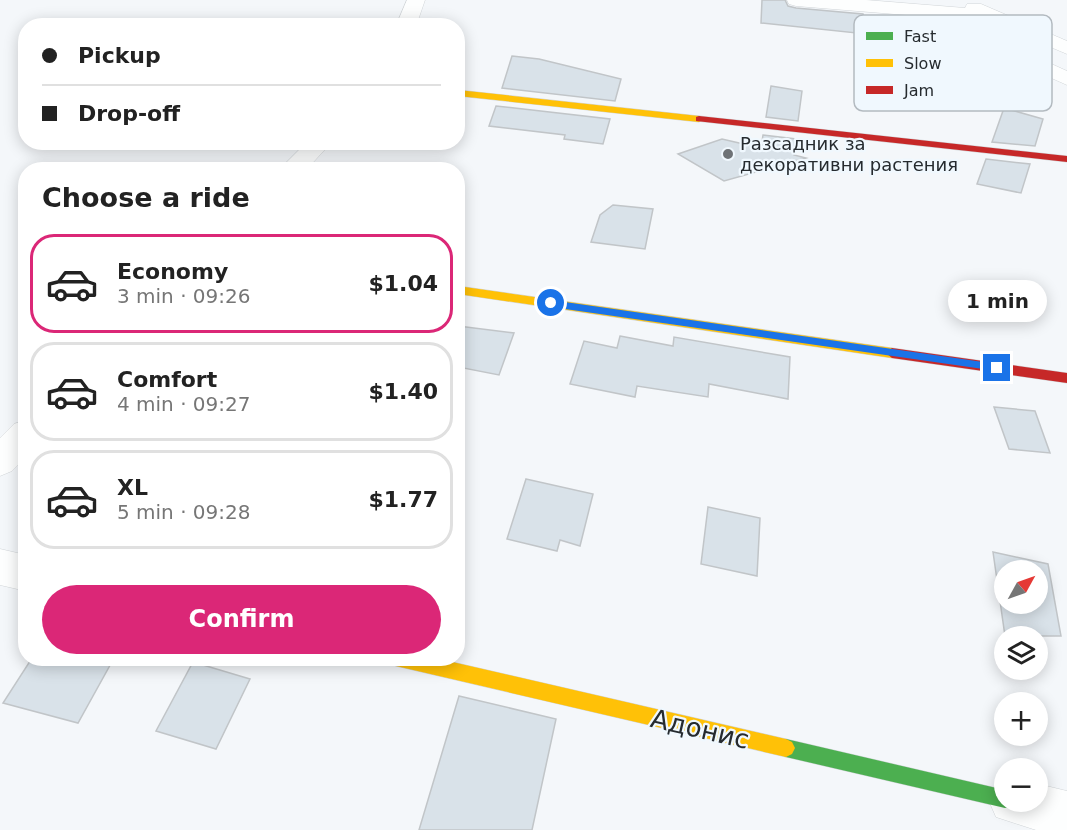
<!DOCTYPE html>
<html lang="en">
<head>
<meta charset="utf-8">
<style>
  body { margin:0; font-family:"DejaVu Sans",sans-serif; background:#f6f6f6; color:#222; height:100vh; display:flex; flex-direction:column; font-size:22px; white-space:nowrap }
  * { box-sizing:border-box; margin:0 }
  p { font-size:20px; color:#767676 }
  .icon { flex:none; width:33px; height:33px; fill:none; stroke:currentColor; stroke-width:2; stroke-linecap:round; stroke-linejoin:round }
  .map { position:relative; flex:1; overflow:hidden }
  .sheet { position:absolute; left:18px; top:162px; width:447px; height:504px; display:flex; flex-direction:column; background:#fff; border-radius:24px; box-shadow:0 3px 15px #0003 }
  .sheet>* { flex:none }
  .top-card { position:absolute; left:18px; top:18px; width:447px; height:132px; border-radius:24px; box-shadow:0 3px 15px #0003; display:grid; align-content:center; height:132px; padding:0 24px; background:#fff }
  .needle { width:39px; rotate:50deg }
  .buttons { position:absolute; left:994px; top:560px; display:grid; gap:12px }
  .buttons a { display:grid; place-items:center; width:54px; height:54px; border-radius:50%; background:#fff; box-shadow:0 3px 15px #0003; font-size:30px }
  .end { position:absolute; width:27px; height:27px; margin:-14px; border:8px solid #1a73e8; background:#fff; box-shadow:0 0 0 3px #fff }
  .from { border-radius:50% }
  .bubble { position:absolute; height:42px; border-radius:21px; background:#fff; box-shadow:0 3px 15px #0003; font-size:20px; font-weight:700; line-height:42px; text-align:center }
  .top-card b { display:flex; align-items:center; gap:21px; height:57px; font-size:22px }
  .top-card b+b { border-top:2px solid #e0e0e0 }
  .top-card i { width:15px; height:15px; background:#222 }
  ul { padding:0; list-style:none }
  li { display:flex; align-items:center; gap:18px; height:99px; margin:0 12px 9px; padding:0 12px; border:3px solid #e0e0e0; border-radius:24px }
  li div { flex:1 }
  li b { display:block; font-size:22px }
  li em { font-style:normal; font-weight:700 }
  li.on { border-color:#db2777 }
  li>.icon { width:54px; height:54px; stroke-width:1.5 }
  h2 { padding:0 24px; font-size:27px; line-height:72px }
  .action { display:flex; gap:12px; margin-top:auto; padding:12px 24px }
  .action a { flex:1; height:69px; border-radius:36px; background:#db2777; color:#fff; font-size:24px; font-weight:700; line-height:69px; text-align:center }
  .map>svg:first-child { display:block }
  .building { fill:#d9e2e9; stroke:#c1c5c8; stroke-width:1.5; fill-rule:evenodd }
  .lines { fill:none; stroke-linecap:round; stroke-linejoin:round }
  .street-casing { stroke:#d1d5d8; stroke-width:1 }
  .fast-casing { stroke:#d1d5d8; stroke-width:1 }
  .slow-casing { stroke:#d1d5d8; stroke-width:1 }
  .jam-casing { stroke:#d1d5d8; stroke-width:1 }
  .street { fill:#fdfefe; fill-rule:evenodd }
  .fast { fill:#4caf50; fill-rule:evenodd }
  .slow { fill:#ffc107; fill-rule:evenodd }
  .jam { fill:#c62828; fill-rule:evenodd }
  .route { fill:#1a73e8 }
  .poi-dot { fill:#6e7276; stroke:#f0f8fe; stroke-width:2 }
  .labels { text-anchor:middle; stroke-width:4.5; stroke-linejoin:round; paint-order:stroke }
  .far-poi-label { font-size:18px; fill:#262b2f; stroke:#f0f8fe; text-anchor:start }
  .near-street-label { font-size:26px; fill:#262b2f; stroke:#f0f8fe }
  .key { fill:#f0f8fe; stroke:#b3bac0; stroke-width:1.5 }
  .key-label { font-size:16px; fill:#262b2f }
</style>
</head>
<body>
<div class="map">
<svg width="1067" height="830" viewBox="0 0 1067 830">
  <rect width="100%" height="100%" fill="#f4f7fa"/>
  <g class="building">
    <path d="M762 0H785L788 6 796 8 863 14 866 34 761 23Z"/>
    <path d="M512 56 539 59 621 79 615 101 502 88Z"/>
    <path d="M771 86 802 91 798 121 766 117Z"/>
    <path d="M496 106 610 119 603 144 564 139 565 135 489 126Z"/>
    <path d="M1004 108 1043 119 1035 146 992 142Z"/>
    <path d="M763 135 796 139 794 155 806 158 724 181 678 154 722 139 761 148Z"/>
    <path d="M986 159 1030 164 1021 193 977 184Z"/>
    <path d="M613 205 653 209 645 249 591 242 600 215Z"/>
    <path d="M458 326 514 333 499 375 458 367Z"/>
    <path d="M620 336 673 346 674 337 790 357 788 399 709 384 708 397 637 386 635 397 570 384 584 341 617 348Z"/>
    <path d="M994 407 1035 411 1050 453 1009 449Z"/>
    <path d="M526 479 593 494 580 546 560 540 557 551 507 539Z"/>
    <path d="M708 507 760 518 757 576 701 564Z"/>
    <path d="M993 552 1048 564 1061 636H1005ZM1005 570H1038V603H1005Z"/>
    <path d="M32 658H114L78 723 3 703Z"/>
    <path d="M193 662 250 679 216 749 156 731Z"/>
    <path d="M459 696 556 719 532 830H419Z"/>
  </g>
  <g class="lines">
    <g class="street-casing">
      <g id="street">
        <path d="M407 0H425L416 26H396Z"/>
        <path d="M787 0H866L965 8 967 4H981L1067 41V54L989 21 950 18 1067 71V85L931 24 928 20 931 17 796 6 789 4Z"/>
        <path d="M307 142H332L306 170H279Z"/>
        <path d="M26 420V457L12 471 0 476V438L14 424Z"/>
        <path d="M0 549 26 555V591L0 585Z"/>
        <path d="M1005 781V801H1038V784L1067 791V830H1036L996 817 989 801 996 785Z"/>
      </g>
    </g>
    <g class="fast-casing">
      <path id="fast" d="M786 739 1005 790V801H1014L1012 806 1005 808 786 757 780 754 777 748 780 742Z"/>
    </g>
    <g class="slow-casing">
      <g id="slow">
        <path d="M458 90 699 116 704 119 699 122 458 96Z"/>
        <path d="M458 286 892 348 898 353 892 358 458 294Z"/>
        <path d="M388 658H435L786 739 792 742 795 748 792 754 786 757 396 666 390 664Z"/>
      </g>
    </g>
    <g class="jam-casing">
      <g id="jam">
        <path d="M699 116 1067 156V162L696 121V117Z"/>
        <path d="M892 348 1067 373V383L892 358 886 353Z"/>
      </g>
    </g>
    <use href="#street" class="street"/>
    <use href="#fast" class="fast"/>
    <use href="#slow" class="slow"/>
    <use href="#jam" class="jam"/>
  </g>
  <path class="route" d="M551 300 997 364 1001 368 997 371 551 307 547 303Z"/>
  <circle class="poi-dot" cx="728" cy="154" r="6"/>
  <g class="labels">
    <g class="far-poi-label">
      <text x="740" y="150">Разсадник за<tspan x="740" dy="21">декоративни растения</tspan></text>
    </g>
    <g class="near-street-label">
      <text transform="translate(700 729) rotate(13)" y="9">Адонис</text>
    </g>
  </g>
  <rect x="854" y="15" width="198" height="96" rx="9" class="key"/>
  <rect x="866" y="32" width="27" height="8" fill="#4caf50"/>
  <rect x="866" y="59" width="27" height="8" fill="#ffc107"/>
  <rect x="866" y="86" width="27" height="8" fill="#c62828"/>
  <g class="key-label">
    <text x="904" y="42">Fast</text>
    <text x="904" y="69">Slow</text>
    <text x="904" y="96">Jam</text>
  </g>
</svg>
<div class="buttons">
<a><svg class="needle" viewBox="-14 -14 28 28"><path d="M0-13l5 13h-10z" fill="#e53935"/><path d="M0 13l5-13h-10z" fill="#767676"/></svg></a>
<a><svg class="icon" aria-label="layers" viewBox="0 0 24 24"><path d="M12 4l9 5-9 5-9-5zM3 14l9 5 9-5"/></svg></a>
<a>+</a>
<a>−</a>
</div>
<i class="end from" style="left:551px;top:303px"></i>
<i class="end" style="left:997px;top:368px"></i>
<div class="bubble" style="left:948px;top:280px;width:99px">1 min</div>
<div class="top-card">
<b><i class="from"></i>Pickup</b>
<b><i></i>Drop-off</b>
</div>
<section class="sheet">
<h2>Choose a ride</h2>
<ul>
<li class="on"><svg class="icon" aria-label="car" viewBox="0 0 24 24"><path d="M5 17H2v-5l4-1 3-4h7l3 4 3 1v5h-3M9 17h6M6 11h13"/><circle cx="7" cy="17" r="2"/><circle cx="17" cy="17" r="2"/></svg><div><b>Economy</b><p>3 min · 09:26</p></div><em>$1.04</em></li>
<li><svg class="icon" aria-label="car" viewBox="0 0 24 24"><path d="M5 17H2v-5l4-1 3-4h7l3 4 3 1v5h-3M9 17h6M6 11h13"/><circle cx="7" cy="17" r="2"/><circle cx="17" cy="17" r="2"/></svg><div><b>Comfort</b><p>4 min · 09:27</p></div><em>$1.40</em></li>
<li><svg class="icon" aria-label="car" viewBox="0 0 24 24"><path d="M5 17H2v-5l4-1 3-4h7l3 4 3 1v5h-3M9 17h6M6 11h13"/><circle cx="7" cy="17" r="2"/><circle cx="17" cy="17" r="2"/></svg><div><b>XL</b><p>5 min · 09:28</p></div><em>$1.77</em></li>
</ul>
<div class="action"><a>Confirm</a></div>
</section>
</div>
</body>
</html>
